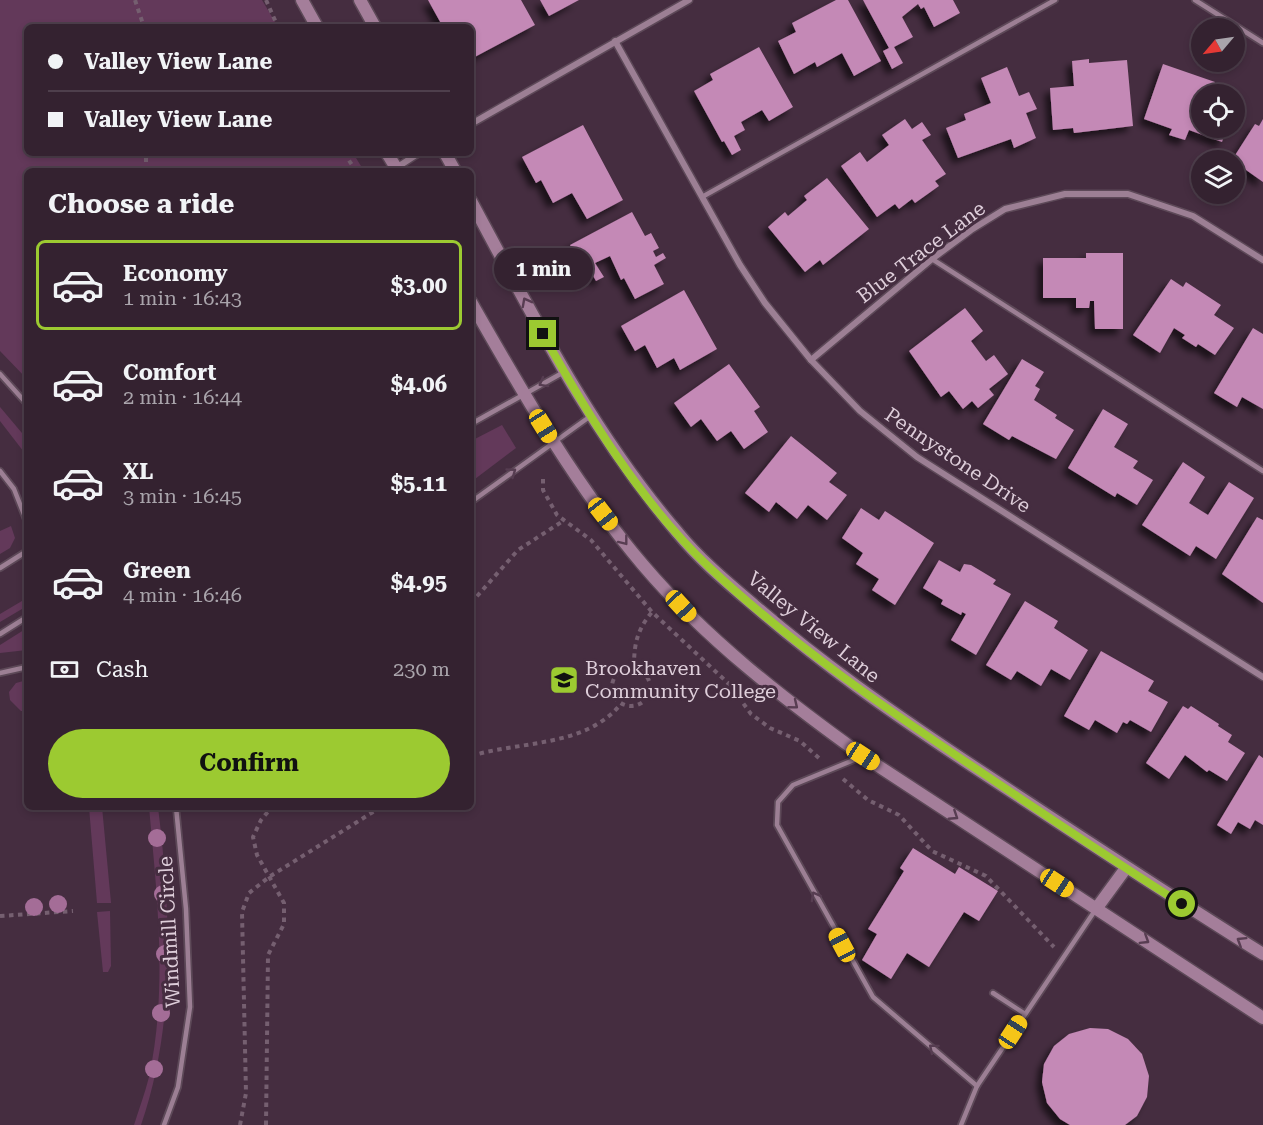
<!DOCTYPE html>
<html lang="en">
<head>
<meta charset="utf-8">
<style>
  body { margin:0; font-family:"Roboto Serif",serif; background:#3f2f3c; color:#f1f3f6; height:100vh; display:flex; flex-direction:column; font-size:22px; white-space:nowrap }
  * { box-sizing:border-box; margin:0 }
  p { font-size:20px; color:#a9a4ab }
  .icon { flex:none; width:33px; height:33px; fill:none; stroke:currentColor; stroke-width:2; stroke-linecap:round; stroke-linejoin:round }
  .map { position:relative; flex:1; overflow:hidden }
  .drawer { position:absolute; left:24px; top:168px; width:450px; height:642px; display:flex; flex-direction:column; background:#342230; border-radius:9px; box-shadow:0 3px 9px #0003,0 0 0 2px #4e3f4c }
  .drawer>* { flex:none }
  .hud { position:absolute; left:24px; top:24px; width:450px; height:132px; border-radius:9px; box-shadow:0 3px 9px #0003,0 0 0 2px #4e3f4c; display:grid; align-content:center; height:132px; padding:0 24px; background:#342230 }
  .needle { width:39px; rotate:241deg }
  .controls { position:absolute; left:1191px; top:18px; display:grid; gap:12px }
  .controls a { display:grid; place-items:center; width:54px; height:54px; border-radius:50%; background:#342230; box-shadow:0 3px 9px #0003,0 0 0 2px #4e3f4c; font-size:30px }
  .end { position:absolute; width:27px; height:27px; margin:-14px; border:8px solid #9cca31; background:#111; box-shadow:0 0 0 3px #111 }
  .from { border-radius:50% }
  .bubble { position:absolute; height:42px; border-radius:21px; background:#342230; box-shadow:0 3px 9px #0003,0 0 0 2px #4e3f4c; font-size:20px; font-weight:700; line-height:42px; text-align:center }
  .car { position:absolute; width:18px; height:36px; margin:-18px -9px; border-radius:8px; box-shadow:0 0 4px 2px #0007; background:linear-gradient(#f5c518 24%,#345 0 40%,#f5c518 0 76%,#345 0 86%,#f5c518 0) }
  .hud b { display:flex; align-items:center; gap:21px; height:57px; font-size:22px }
  .hud b+b { border-top:2px solid #4e3f4c }
  .hud i { width:15px; height:15px; background:#f1f3f6 }
  ul { padding:0; list-style:none }
  li { display:flex; align-items:center; gap:18px; height:90px; margin:0 12px 9px; padding:0 12px; border:3px solid transparent; border-radius:9px }
  li div { flex:1 }
  li b { display:block; font-size:22px }
  li em { font-style:normal; font-weight:700 }
  li.on { border-color:#9cca31 }
  li>.icon { width:54px; height:54px; stroke-width:1.5 }
  h2 { padding:0 24px; font-size:27px; line-height:72px }
  .pay { display:flex; align-items:center; gap:15px; height:66px; padding:0 24px; font-size:22px }
  .pay p { margin-inline-start:auto }
  .primary-button { display:flex; gap:12px; margin-top:auto; padding:12px 24px }
  .primary-button a { flex:1; height:69px; border-radius:36px; background:#9cca31; color:#111; font-size:24px; font-weight:700; line-height:69px; text-align:center }
  .map>svg:first-child { display:block }
  .green { fill:#63395a }
  .building { fill:#c489b6; filter:url(#shadow) }
  .lines { fill:none; stroke-linecap:round; stroke-linejoin:round }
  .service-casing { stroke:#5d4958; stroke-width:8 }
  .minor-casing { stroke:#5d4958; stroke-width:9 }
  .secondary-casing { stroke:#5d4958; stroke-width:15 }
  .path { stroke:#755f70; stroke-width:4; stroke-dasharray:4.5 4.5; stroke-linecap:butt }
  .service { stroke:#9c7f94; stroke-width:4.5 }
  .minor { stroke:#9c7f94; stroke-width:6 }
  .secondary { stroke:#a47e9a; stroke-width:12 }
  .tree { fill:#a46d97 }
  .oneway { stroke:#583d52 }
  .oneway2 { stroke:#563d51 }
  .route { stroke:#9cca31; stroke-width:8 }
  .labels { text-anchor:middle; stroke-width:6; stroke-linejoin:round; paint-order:stroke }
  .street-label { font-size:20px; fill:#deceda; stroke:#452d40 }
  .poi-label { font-size:20px; fill:#deceda; stroke:#452d40; text-anchor:start }
</style>
</head>
<body>
<div class="map">
<svg width="1263" height="1125" viewBox="0 0 1263 1125">
  <defs>
    <filter id="shadow"><feDropShadow dx="-5.5" dy="5.5" stdDeviation="3" flood-color="#0009"/></filter>
  </defs>
  <rect width="100%" height="100%" fill="#452d40"/>
  <g class="green">
    <path d="M0 0H262L278 27H27V153H353L364 171H27V379L0 351Z"/>
    <path d="M0 407 27 439V456L0 421Z"/>
    <path d="M502 425 516 448 471 482V441Z"/>
    <path d="M11 526 15 538 10 548 0 554V531Z"/>
    <path d="M27 598V606L0 622V614Z"/>
    <path d="M27 628V650L0 653V645Z"/>
    <path d="M27 680V689L22 690 27 711H21L10 700 9 692 16 683Z"/>
    <path d="M89 807H102L111 903H97Z"/>
    <path d="M149 807H158C171 912 176 1024 141 1125H134C139 1109 145 1093 149 1077 168 988 157 896 149 807Z"/>
    <path d="M110 911 111 966 108 972H103L97 912Z"/>
  </g>
  <g class="building">
    <path d="M428 0H521L535 25 471 59V27H443Z"/>
    <path d="M540 0H579L549 16Z"/>
    <path d="M836 0H848L881 61 854 76 842 53 817 67 815 62 794 74 778 41 796 32 792 23Z"/>
    <path d="M863 0H953L960 13 934 27 924 7 921 9 918 4 902 17 913 37 894 47 903 63 892 69 883 51 889 48Z"/>
    <path d="M759 47 793 107 769 121 762 110 741 122 745 130 734 136 741 150 732 155 724 141 722 142 694 91 713 80 710 74Z"/>
    <path d="M1089 59V63L1127 60 1133 126 1074 133 1073 128 1053 130 1050 88 1074 86 1072 61Z"/>
    <path d="M1163 64 1215 82 1210 94H1202V128H1227L1222 142 1189 130 1185 140 1169 135 1172 129 1144 119Z"/>
    <path d="M1007 67 1019 96 1029 92 1037 109 1026 113 1036 138 1014 148 1011 139 958 158 946 128 966 120 964 114 991 103 981 78Z"/>
    <path d="M905 119 912 129 922 122 931 135 922 140 946 174 935 181 939 186 915 203 912 199 899 209 895 204 877 217 841 166 860 152 867 162 889 145 882 135Z"/>
    <path d="M1263 119V182L1232 160 1255 124 1259 126Z"/>
    <path d="M583 125 623 200 587 219 572 193 553 203 541 180 536 183 522 157Z"/>
    <path d="M827 178 869 229 823 265 820 260 805 272 768 227 785 212 788 216 807 200 804 196Z"/>
    <path d="M632 212 645 236 651 233 659 248 653 251 656 257 663 253 666 258 654 265 664 284 635 299 624 278 621 280 610 256 595 263 604 277 596 281 588 267 584 269 570 245Z"/>
    <path d="M1086 253H1123V329H1095L1094 301H1090L1089 308H1076V298H1043V258H1086Z"/>
    <path d="M1171 279 1183 287 1186 282 1221 305 1214 315 1234 328 1215 355 1198 344 1196 347 1182 338 1185 335 1174 328 1160 353 1133 335Z"/>
    <path d="M684 290 717 349 680 370 674 358 657 368 645 345 635 351 621 326Z"/>
    <path d="M965 308 983 331 971 341 986 361 994 355 1008 374 989 389 994 395 978 408 972 401 963 409 949 391 941 397 909 351Z"/>
    <path d="M1253 328 1263 334V409L1242 397 1237 407 1214 393Z"/>
    <path d="M1022 359 1044 372 1035 386 1040 389 1034 400 1057 415 1055 418 1074 430 1056 459 1012 436 1009 440 983 424Z"/>
    <path d="M729 364 760 407 754 411 768 432 744 449 731 431 717 441 701 419 691 427 674 403Z"/>
    <path d="M1103 409 1128 424 1114 447 1138 461 1133 468 1153 480 1137 505 1117 493 1115 497 1068 468Z"/>
    <path d="M791 436 837 473 829 482 847 495 827 520 808 505 797 519 776 502 769 512 745 493Z"/>
    <path d="M1183 462 1205 477 1189 503 1208 515 1229 482 1254 498 1216 559 1196 546 1190 556 1142 525Z"/>
    <path d="M861 508 879 520 885 511 934 543 895 605 872 590 879 579 856 564 863 553 842 538Z"/>
    <path d="M1257 517 1263 520V603L1222 574Z"/>
    <path d="M939 560 960 572 964 564 971 565 996 580 993 584 1011 594 976 655 951 640 966 614 962 612 961 615 941 604 943 600 923 588Z"/>
    <path d="M1025 601 1058 621 1054 628 1088 650 1070 680 1051 669 1041 686 1017 671 1011 680 986 665Z"/>
    <path d="M1101 651 1154 681 1148 691 1168 702 1151 732 1130 720 1127 724 1123 722 1117 733 1095 720 1089 730 1064 716Z"/>
    <path d="M1183 706 1188 709 1191 706 1219 724 1218 726 1232 735 1228 742 1245 753 1227 781 1209 770 1207 772 1185 755 1169 779 1146 763Z"/>
    <path d="M1259 755 1263 758V825L1255 820 1250 829 1238 822 1231 834 1217 825Z"/>
    <path d="M913 848 955 874 959 867 998 891 979 921 964 912 929 967 907 953 891 979 862 960 877 934 868 929 904 871 900 868Z"/>
    <path d="M1090 1028 1108 1029 1128 1039 1142 1054 1149 1076 1147 1097 1137 1116 1125 1125H1070L1060 1119 1047 1103 1042 1082 1044 1064 1054 1046 1069 1034Z"/>
  </g>
  <g class="lines">
    <g class="service-casing">
      <g id="service">
        <path d="M1195 0 1263 43"/>
        <path d="M702 197 1055 0"/>
        <path d="M932 259 1263 471"/>
        <path d="M0 374 27 404"/>
        <path d="M471 424 564 372"/>
        <path d="M0 471 14 489 27 522"/>
        <path d="M471 502 592 415"/>
        <path d="M0 568 27 551"/>
        <path d="M0 634 27 617"/>
        <path d="M0 673 27 667"/>
        <path d="M861 757 793 785 778 802 777 825 873 997 977 1086"/>
        <path d="M993 993 1025 1014"/>
        <path d="M164 1125 178 1087 190 1007 186 909 176 807"/>
        <path d="M961 1125 977 1086 1096 909"/>
      </g>
    </g>
    <g class="minor-casing">
      <g id="minor">
        <path d="M615 41 740 265 765 303 811 360 860 411 917 457 1263 677"/>
        <path d="M471 124 689 0"/>
        <path d="M396 168 419 153"/>
        <path d="M811 360 932 259 971 230 1005 209 1065 194H1128L1193 216 1263 260"/>
      </g>
    </g>
    <g class="secondary-casing">
      <g id="secondary">
        <path d="M302 0 317 27"/>
        <path d="M360 0 375 27"/>
        <path d="M387 153 398 171"/>
        <path d="M445 153 455 171"/>
        <path d="M471 201C533 316 592 433 678 533 701 561 728 583 755 606 821 663 890 711 962 759 1062 825 1162 891 1263 954"/>
        <path d="M471 302C523 393 575 485 643 565 706 639 785 700 863 756L1263 1018"/>
        <path d="M1096 909 1126 868"/>
      </g>
    </g>
    <g class="path">
      <path d="M135 0 144 27"/>
      <path d="M266 0 278 27"/>
      <path d="M344 153 356 171"/>
      <path d="M146 171V153"/>
      <path d="M543 479V490L557 515 591 540 652 612 730 685 751 714 770 728 800 741 819 758"/>
      <path d="M471 603 518 550 563 521"/>
      <path d="M634 667C634 644 637 630 652 612"/>
      <circle cx="631" cy="687" r="19"/>
      <path d="M471 756C520 741 585 747 620 705"/>
      <path d="M843 779 868 800 899 815 932 851 986 876 1054 947"/>
      <path d="M0 916 73 911"/>
      <path d="M240 1125 246 1093 242 912 249 893 269 877 381 807"/>
      <path d="M266 1125 268 955 284 924V903L257 855 253 837 261 820 272 807"/>
    </g>
    <use href="#service" class="service"/>
    <use href="#minor" class="minor"/>
    <use href="#secondary" class="secondary"/>
  </g>
  <g class="tree">
    <circle cx="157" cy="838" r="9"/>
    <circle cx="163" cy="894" r="9"/>
    <circle cx="58" cy="904" r="9"/>
    <circle cx="34" cy="907" r="9"/>
    <circle cx="165" cy="954" r="9"/>
    <circle cx="161" cy="1013" r="9"/>
    <circle cx="154" cy="1069" r="9"/>
  </g>
  <defs><path id="oneway-chevron" d="M-2-3.5L2.5 0L-2 3.5" fill="none" stroke-width="1.6" stroke-linecap="round" stroke-linejoin="round" transform="scale(1.5)"/></defs>
  <g class="oneway">
    <use href="#oneway-chevron" transform="translate(526 302) rotate(-118)"/>
    <use href="#oneway-chevron" transform="translate(624 541) rotate(52)"/>
    <use href="#oneway-chevron" transform="translate(794 705) rotate(39)"/>
    <use href="#oneway-chevron" transform="translate(954 816) rotate(33)"/>
    <use href="#oneway-chevron" transform="translate(1145 940) rotate(32)"/>
    <use href="#oneway-chevron" transform="translate(1241 941) rotate(-148)"/>
  </g>
  <g class="oneway2">
    <use href="#oneway-chevron" transform="translate(543 383) rotate(151)"/>
    <use href="#oneway-chevron" transform="translate(512 472) rotate(-36)"/>
    <use href="#oneway-chevron" transform="translate(815 896) rotate(-119)"/>
    <use href="#oneway-chevron" transform="translate(933 1048) rotate(-140)"/>
  </g>
  <g class="lines">
    <path class="route" d="M543 334C587 414 642 504 709 567 793 646 888 710 984 774 1050 818 1115 862 1182 904"/>
  </g>
  <defs>
    <g id="university-square" transform="scale(1.5)"><rect x="-9" y="-9" width="18" height="18" rx="4" fill="#9cca31" stroke="#452d40"/><path d="M0-5L7-2L0 1L-7-2ZM-4 1L0 2.5L4 1V4Q0 6-4 4Z" fill="#111"/></g>
  </defs>
  <g fill-rule="evenodd">
    <use href="#university-square" x="564" y="680"/>
  </g>
  <g class="labels">
    <g class="street-label">
      <text transform="translate(921 252) rotate(-37)" y="7">Blue Trace Lane</text>
      <text transform="translate(958 460) rotate(34)" y="7">Pennystone Drive</text>
      <text transform="translate(814 627) rotate(39)" y="7">Valley View Lane</text>
      <text transform="translate(169 932) rotate(-93)" y="7">Windmill Circle</text>
    </g>
    <g class="poi-label">
      <text x="585" y="675">Brookhaven<tspan x="585" dy="23">Community College</tspan></text>
    </g>
  </g>
</svg>
<div class="controls">
<a><svg class="needle" viewBox="-14 -14 28 28"><path d="M0-13l5 13h-10z" fill="#e53935"/><path d="M0 13l5-13h-10z" fill="#a9a4ab"/></svg></a>
<a><svg class="icon" aria-label="locate" viewBox="0 0 24 24"><circle cx="12" cy="12" r="6"/><path d="M12 2v4M12 18v4M2 12h4M18 12h4"/></svg></a>
<a><svg class="icon" aria-label="layers" viewBox="0 0 24 24"><path d="M12 4l9 5-9 5-9-5zM3 14l9 5 9-5"/></svg></a>
</div>
<i class="end from" style="left:1182px;top:904px"></i>
<i class="end" style="left:543px;top:334px"></i>
<div class="bubble" style="left:494px;top:248px;width:99px">1 min</div>
<i class="car" style="left:543px;top:426px;rotate:148deg"></i>
<i class="car" style="left:603px;top:514px;rotate:142deg"></i>
<i class="car" style="left:681px;top:606px;rotate:137deg"></i>
<i class="car" style="left:863px;top:756px;rotate:123deg"></i>
<i class="car" style="left:1057px;top:883px;rotate:123deg"></i>
<i class="car" style="left:842px;top:945px;rotate:332deg"></i>
<i class="car" style="left:1013px;top:1032px;rotate:33deg"></i>
<div class="hud">
<b><i class="from"></i>Valley View Lane</b>
<b><i></i>Valley View Lane</b>
</div>
<section class="drawer">
<h2>Choose a ride</h2>
<ul>
<li class="on"><svg class="icon" aria-label="car" viewBox="0 0 24 24"><path d="M5 17H2v-5l4-1 3-4h7l3 4 3 1v5h-3M9 17h6M6 11h13"/><circle cx="7" cy="17" r="2"/><circle cx="17" cy="17" r="2"/></svg><div><b>Economy</b><p>1 min · 16:43</p></div><em>$3.00</em></li>
<li><svg class="icon" aria-label="car" viewBox="0 0 24 24"><path d="M5 17H2v-5l4-1 3-4h7l3 4 3 1v5h-3M9 17h6M6 11h13"/><circle cx="7" cy="17" r="2"/><circle cx="17" cy="17" r="2"/></svg><div><b>Comfort</b><p>2 min · 16:44</p></div><em>$4.06</em></li>
<li><svg class="icon" aria-label="car" viewBox="0 0 24 24"><path d="M5 17H2v-5l4-1 3-4h7l3 4 3 1v5h-3M9 17h6M6 11h13"/><circle cx="7" cy="17" r="2"/><circle cx="17" cy="17" r="2"/></svg><div><b>XL</b><p>3 min · 16:45</p></div><em>$5.11</em></li>
<li><svg class="icon" aria-label="car" viewBox="0 0 24 24"><path d="M5 17H2v-5l4-1 3-4h7l3 4 3 1v5h-3M9 17h6M6 11h13"/><circle cx="7" cy="17" r="2"/><circle cx="17" cy="17" r="2"/></svg><div><b>Green</b><p>4 min · 16:46</p></div><em>$4.95</em></li>
</ul>
<div class="pay"><svg class="icon" aria-label="cash" viewBox="0 0 24 24"><path d="M3 7h18v10H3z"/><circle cx="12" cy="12" r="2"/></svg>Cash<p>230 m</p></div>
<div class="primary-button"><a>Confirm</a></div>
</section>
</div>
</body>
</html>
